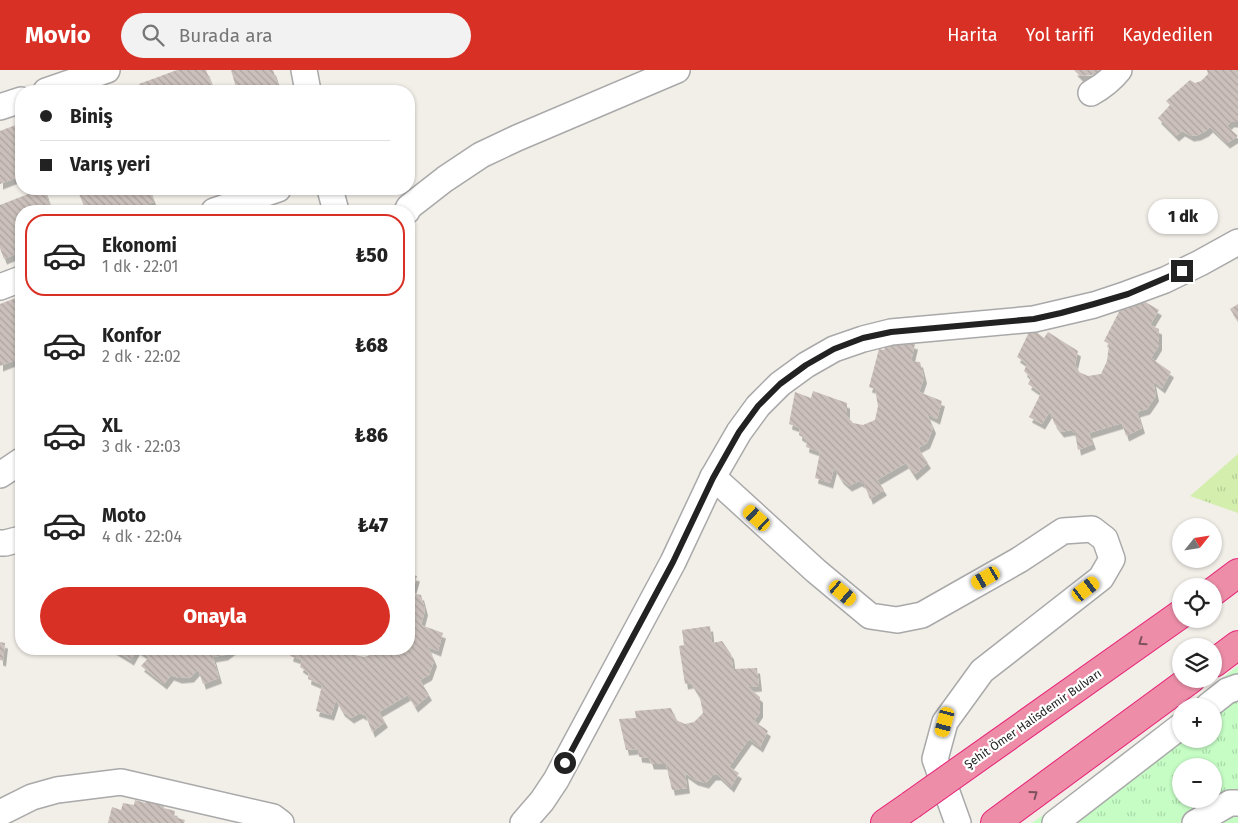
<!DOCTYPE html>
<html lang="tr">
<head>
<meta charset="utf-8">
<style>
  body { margin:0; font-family:"Fira Sans",sans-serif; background:#f2f2f2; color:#222; height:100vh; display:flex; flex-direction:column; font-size:19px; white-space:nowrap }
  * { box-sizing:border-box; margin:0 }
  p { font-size:16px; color:#767676 }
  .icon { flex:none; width:28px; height:28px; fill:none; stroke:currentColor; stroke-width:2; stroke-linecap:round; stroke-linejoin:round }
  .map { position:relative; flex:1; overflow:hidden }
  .sheet { position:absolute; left:15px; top:135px; width:400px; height:450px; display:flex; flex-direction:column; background:#fff; border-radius:20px; box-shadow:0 1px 4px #0004 }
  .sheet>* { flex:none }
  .banner { position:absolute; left:15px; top:15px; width:400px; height:110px; border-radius:20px; box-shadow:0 1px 4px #0004; display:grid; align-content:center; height:110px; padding:0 25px; background:#fff }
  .needle { width:32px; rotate:60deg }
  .buttons { position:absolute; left:1172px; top:448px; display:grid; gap:10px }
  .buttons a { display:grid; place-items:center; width:50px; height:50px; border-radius:50%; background:#fff; box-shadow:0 1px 4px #0004; font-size:25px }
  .end { position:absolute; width:22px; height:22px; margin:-11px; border:6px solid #222; background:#fff; box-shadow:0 0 0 2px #fff }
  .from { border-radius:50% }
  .bubble { position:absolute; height:35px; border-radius:18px; background:#fff; box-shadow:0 1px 4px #0004; font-size:16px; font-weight:800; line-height:35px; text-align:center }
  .car { position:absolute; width:15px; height:30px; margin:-15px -8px; border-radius:6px; box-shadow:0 0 4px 1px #0007; background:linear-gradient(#f5c518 24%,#345 0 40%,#f5c518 0 76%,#345 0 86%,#f5c518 0) }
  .banner b { display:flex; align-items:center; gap:18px; height:48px; font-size:19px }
  .banner b+b { border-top:1px solid #e0e0e0 }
  .banner i { width:12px; height:12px; background:#222 }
  ul { padding:9px 0 0; list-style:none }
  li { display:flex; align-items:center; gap:15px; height:82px; margin:0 10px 8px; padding:0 15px; border:2px solid transparent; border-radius:20px }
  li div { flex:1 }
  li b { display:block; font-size:19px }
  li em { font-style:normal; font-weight:800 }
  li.selected { border-color:#d93025 }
  li>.icon { width:45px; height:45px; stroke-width:1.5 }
  .primary-button { display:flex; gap:10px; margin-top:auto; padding:10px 25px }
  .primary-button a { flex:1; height:58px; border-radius:30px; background:#d93025; color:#fff; font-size:20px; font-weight:800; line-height:58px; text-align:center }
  header { display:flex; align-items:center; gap:30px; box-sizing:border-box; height:70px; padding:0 25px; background:#d93025; color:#fff }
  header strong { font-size:24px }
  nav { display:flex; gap:28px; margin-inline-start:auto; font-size:18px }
  .search { width:350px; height:45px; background:#f2f2f2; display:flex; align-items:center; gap:12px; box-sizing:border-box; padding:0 18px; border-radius:28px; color:#767676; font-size:19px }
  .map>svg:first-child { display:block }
  .grass { fill:url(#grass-tufts) }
  .park { fill:url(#park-tufts); fill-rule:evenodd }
  .building { fill:url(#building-back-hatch); filter:url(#shadow) }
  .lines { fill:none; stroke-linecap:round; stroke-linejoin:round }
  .minor-casing { stroke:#a9a9a9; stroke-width:28 }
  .highway-casing { stroke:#e62076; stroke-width:30 }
  .minor { stroke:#fff; stroke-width:25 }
  .highway { stroke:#ed8da8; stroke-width:28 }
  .highway-bridge-casing { stroke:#e62076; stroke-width:30; stroke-linecap:butt }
  .highway-bridge { stroke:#ed8da8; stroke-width:28 }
  .oneway { stroke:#7d525e }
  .route { stroke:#222; stroke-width:6 }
  .labels { text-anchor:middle; stroke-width:4.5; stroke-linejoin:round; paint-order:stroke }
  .street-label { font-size:12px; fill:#222; stroke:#fff }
</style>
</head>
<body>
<header>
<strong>Movio</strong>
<div class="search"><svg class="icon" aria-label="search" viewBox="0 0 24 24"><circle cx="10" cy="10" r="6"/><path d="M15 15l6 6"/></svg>Burada ara</div>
<nav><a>Harita</a><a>Yol tarifi</a><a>Kaydedilen</a></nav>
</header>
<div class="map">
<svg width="1238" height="753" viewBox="0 0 1238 753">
  <defs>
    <pattern id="grass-tufts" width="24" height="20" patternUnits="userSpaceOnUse" patternTransform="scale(1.25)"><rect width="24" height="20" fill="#d3eead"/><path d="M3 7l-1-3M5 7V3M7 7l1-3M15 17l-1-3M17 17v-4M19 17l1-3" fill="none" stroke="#b5cc95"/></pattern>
    <pattern id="park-tufts" width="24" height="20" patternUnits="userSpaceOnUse" patternTransform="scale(1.25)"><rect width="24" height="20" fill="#c6fdc5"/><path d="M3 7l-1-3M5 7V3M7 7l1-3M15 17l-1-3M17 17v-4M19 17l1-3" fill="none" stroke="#aad9a9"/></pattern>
    <pattern id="building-back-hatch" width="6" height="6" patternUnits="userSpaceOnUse" patternTransform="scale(1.25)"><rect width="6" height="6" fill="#cbc0bb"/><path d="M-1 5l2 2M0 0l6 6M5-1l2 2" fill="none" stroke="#aea5a0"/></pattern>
    <filter id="shadow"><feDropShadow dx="3" dy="5.5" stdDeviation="0" flood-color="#0004"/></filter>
  </defs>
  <rect width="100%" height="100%" fill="#f2eee8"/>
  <path class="grass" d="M1238 384V443L1190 426Z"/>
  <path class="park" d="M1238 596V753H1032L1049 741 1181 640V669H1214V636H1186ZM1181 696H1214V729H1181Z"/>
  <g class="building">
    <path d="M177 0H206L214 21H142L139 14Z"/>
    <path d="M231 0H273L279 18 267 21H237Z"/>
    <path d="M1074 0H1100V4L1080 6Z"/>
    <path d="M1207 0H1238V52H1231L1227 56 1238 66 1227 73 1210 57 1206 61 1198 65 1191 66 1182 61 1176 66 1158 48 1170 35 1166 31 1190 10 1195 13 1201 11 1208 4Z"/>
    <path d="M21 53V106L0 114V61Z"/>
    <path d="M41 119H44L52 141H21V182L4 189 0 178V135Z"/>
    <path d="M77 119H149L154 132 130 141H86Z"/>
    <path d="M21 226V288L0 296V234Z"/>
    <path d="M1135 226 1159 240 1150 255 1159 259V275L1151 288 1171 302 1162 318 1153 311 1156 326 1147 339 1137 342 1142 358 1126 366 1122 353 1089 363 1093 374 1078 380 1075 363 1071 360 1061 362 1054 353 1050 341 1042 354 1029 347 1041 323 1028 314 1031 308 1024 301 1027 294 1017 287 1031 258 1044 268 1048 262 1078 281 1075 294 1079 302 1088 306 1101 304 1107 291 1109 274 1104 271 1122 236 1127 239Z"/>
    <path d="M1238 234V251L1230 239Z"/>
    <path d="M889 267 915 274 911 291 920 292 924 308 919 322 942 331 937 349 927 344 933 358 927 373 918 378 928 393 914 405 906 393 877 410 884 420 870 429 864 414 859 411 849 416 841 409 834 398 830 413 815 408 820 382 806 377 807 370 799 365 800 358 789 354 795 322 811 328 813 321 847 333V346L853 353 863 355 875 350 878 336 875 319 869 317 879 279 884 280Z"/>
    <path d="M409 504 417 506 412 523 421 525 425 540 421 555 443 563 438 581 428 577 434 591 429 605 420 610 429 625 415 637 408 625 379 642 385 652 372 662 366 646 360 643 351 648 342 641 336 630 331 645 316 641 322 615 308 609 309 603 300 597 302 590 290 586 292 579H349L355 585 364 587 376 583 377 579H409Z"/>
    <path d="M710 556 712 573 722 571 731 584 733 599 757 598 759 616 748 617 760 627V642L754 651 768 661 760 677 749 669 729 697 739 703 731 717 718 705H713L706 713 695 710 685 703 687 718 672 720 666 694H651L649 688 639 687 638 679 626 680 619 649 636 648 635 641 671 638 676 650 685 654 694 652 703 643 700 628 691 613 685 614 679 576 684 575 682 560Z"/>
    <path d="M0 572 5 573 3 591 0 590Z"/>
    <path d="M113 579H233L225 585 213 587 219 608 203 614 198 599 191 607 179 608 171 605 164 614 141 596 149 587 137 579 131 590Z"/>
    <path d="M147 727 161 731 160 737 175 741 174 747 185 750 184 753H108L112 737 121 740 123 733 134 735 135 730 145 733Z"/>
  </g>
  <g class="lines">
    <g class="minor-casing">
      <g id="minor">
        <path d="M304 0 308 21"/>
        <path d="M46 21 107 0"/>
        <path d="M1091 23C1102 17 1111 10 1119 0"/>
        <path d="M0 37 21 30"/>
        <path d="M330 119 336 141"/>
        <path d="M214 141 278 119"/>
        <path d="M407 141 409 137 445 109 481 85 517 68 677 0"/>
        <path d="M0 217 21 209"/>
        <path d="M0 405 21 391"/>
        <path d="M713 407 816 501 870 546 897 550 922 545 1019 490 1063 461 1092 459 1105 469 1112 489 1101 508 982 601 945 652 935 689 958 753"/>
        <path d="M0 473H5L21 469"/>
        <path d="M1208 636 1227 621 1238 617"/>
        <path d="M0 743 32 727 57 720 121 712 273 747 281 753"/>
        <path d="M523 753 542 731 556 710 673 492 713 407 739 362 758 336 780 314 806 295 834 279 863 269 891 262 1034 249 1094 235 1127 224 1165 210 1200 193 1238 172"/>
        <path d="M1055 753 1181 656"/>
        <path d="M1195 753 1230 733H1238"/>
      </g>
    </g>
    <g class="highway-casing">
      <g id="highway">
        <path d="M1214 521 1238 503"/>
        <path d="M1214 593 1238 575"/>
        <path d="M885 753 911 735"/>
        <path d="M995 753 1191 609"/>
      </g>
    </g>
    <use href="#minor" class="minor"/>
    <use href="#highway" class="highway"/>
    <g class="highway-bridge-casing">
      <path id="highway-bridge" d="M911 735 1181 544"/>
    </g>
    <use href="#highway-bridge" class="highway-bridge"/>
  </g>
  <defs><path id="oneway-chevron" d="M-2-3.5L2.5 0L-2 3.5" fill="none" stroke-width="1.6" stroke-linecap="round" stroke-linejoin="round" transform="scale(1.25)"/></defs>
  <g class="oneway">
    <use href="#oneway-chevron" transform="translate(1142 572) rotate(145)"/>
    <use href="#oneway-chevron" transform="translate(1034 724) rotate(-36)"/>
  </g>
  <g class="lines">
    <path class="route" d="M565 693 673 492 713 408 739 362 758 336 780 314 806 295 834 279 863 268 891 262 1034 249 1061 243 1094 234 1128 224 1182 201"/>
  </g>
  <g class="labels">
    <g class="street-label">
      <text transform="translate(1033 649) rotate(-35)" y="4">Şehit Ömer Halisdemir Bulvarı</text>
    </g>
  </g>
</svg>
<div class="buttons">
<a><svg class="needle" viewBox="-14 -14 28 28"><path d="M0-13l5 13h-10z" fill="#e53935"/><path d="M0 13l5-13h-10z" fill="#767676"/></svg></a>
<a><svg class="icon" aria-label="locate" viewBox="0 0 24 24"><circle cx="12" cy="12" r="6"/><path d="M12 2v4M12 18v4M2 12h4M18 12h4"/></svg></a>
<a><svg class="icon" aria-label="layers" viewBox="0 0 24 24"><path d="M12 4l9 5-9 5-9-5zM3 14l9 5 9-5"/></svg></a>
<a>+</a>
<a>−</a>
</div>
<i class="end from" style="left:565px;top:693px"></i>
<i class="end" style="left:1182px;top:201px"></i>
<div class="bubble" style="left:1148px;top:129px;width:70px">1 dk</div>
<i class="car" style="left:757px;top:448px;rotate:312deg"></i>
<i class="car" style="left:986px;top:508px;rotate:240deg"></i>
<i class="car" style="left:1086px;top:519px;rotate:53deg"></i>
<i class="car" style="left:843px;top:523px;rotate:130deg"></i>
<i class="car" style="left:945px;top:652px;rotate:195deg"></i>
<div class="banner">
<b><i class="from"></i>Biniş</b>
<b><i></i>Varış yeri</b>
</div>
<section class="sheet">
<ul>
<li class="selected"><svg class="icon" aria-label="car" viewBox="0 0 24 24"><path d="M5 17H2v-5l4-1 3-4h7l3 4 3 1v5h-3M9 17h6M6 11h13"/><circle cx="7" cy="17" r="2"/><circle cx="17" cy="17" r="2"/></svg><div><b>Ekonomi</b><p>1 dk · 22:01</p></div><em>₺50</em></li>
<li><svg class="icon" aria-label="car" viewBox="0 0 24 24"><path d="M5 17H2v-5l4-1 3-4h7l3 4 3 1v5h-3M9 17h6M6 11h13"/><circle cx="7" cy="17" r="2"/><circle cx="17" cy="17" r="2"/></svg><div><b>Konfor</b><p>2 dk · 22:02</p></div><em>₺68</em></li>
<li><svg class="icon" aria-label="car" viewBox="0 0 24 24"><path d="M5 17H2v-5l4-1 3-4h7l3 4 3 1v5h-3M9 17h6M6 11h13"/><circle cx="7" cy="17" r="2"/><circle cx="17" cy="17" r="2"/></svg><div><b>XL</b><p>3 dk · 22:03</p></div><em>₺86</em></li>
<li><svg class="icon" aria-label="car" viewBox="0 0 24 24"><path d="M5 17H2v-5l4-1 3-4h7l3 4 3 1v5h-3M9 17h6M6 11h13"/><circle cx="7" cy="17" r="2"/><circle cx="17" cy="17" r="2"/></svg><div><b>Moto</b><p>4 dk · 22:04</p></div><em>₺47</em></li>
</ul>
<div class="primary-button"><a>Onayla</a></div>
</section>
</div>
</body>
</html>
